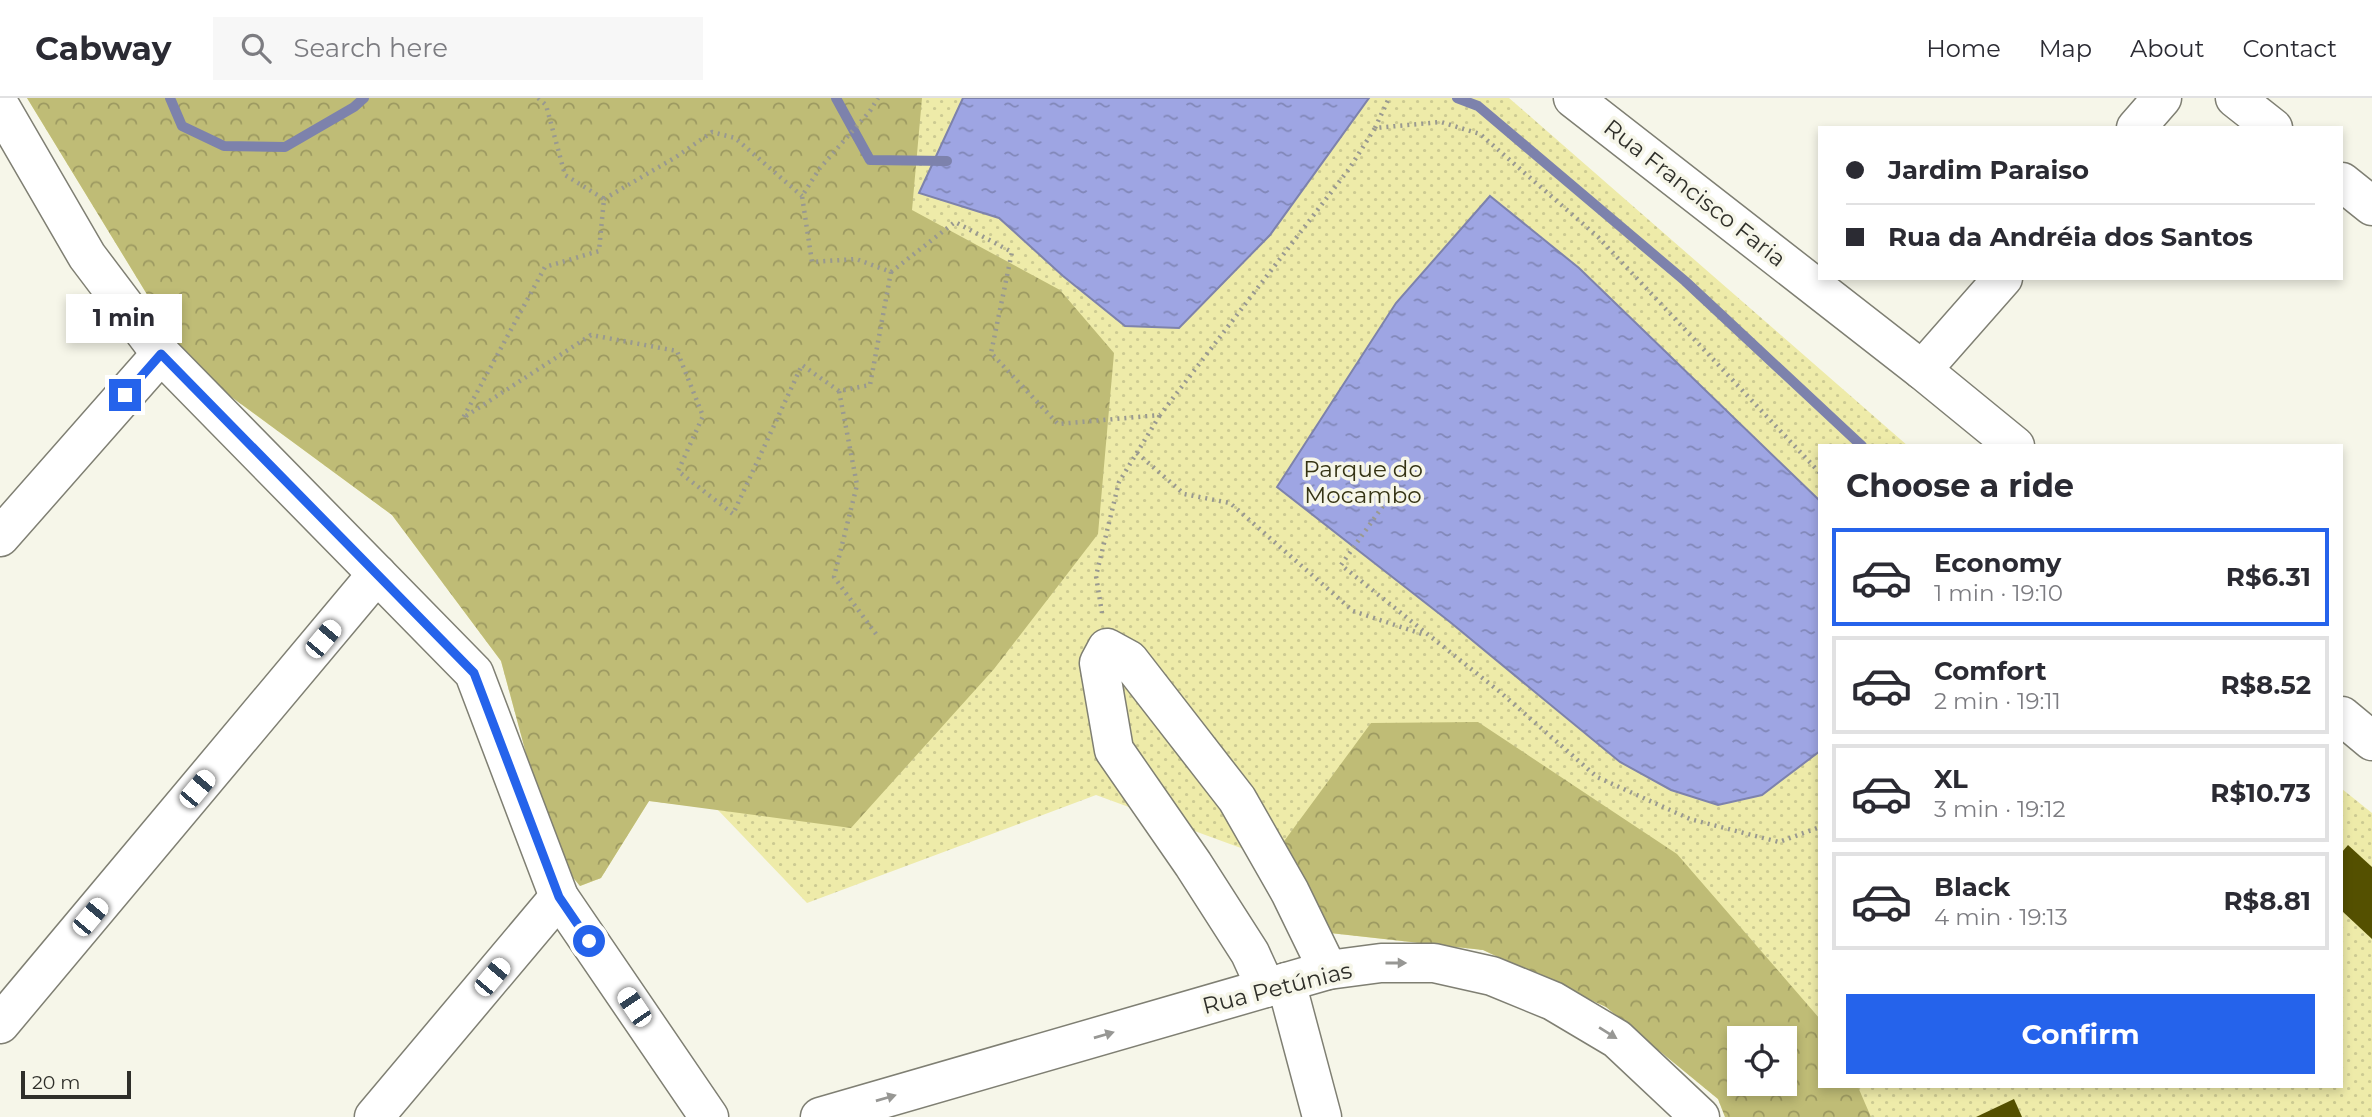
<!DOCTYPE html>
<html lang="en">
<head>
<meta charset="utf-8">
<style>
  body { margin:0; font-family:Montserrat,sans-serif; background:#f7f7f7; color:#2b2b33; height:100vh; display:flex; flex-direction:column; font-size:26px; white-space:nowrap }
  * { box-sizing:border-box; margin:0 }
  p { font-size:23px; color:#7c7c81 }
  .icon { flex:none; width:38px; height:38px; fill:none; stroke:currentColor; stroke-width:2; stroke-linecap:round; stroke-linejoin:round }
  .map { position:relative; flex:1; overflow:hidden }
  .panel { position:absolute; left:1818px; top:346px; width:525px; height:644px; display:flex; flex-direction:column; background:#fff; border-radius:0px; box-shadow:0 4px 10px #0003 }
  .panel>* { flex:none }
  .top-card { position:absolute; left:1818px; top:28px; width:525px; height:154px; border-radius:0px; box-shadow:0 4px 10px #0003; display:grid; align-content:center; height:154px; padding:0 28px; background:#fff }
  .tools { position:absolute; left:1727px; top:928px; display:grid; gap:14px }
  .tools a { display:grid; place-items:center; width:70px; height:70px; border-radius:0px; background:#fff; box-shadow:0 4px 10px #0003; font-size:35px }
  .scale { position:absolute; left:21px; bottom:18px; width:110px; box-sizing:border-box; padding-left:7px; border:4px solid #2f2f2a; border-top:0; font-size:19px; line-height:24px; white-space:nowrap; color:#2f2f2a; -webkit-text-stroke:5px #f6f6e9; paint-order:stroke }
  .end { position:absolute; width:32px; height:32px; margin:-16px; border:9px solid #2563eb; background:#fff; box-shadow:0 0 0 4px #fff }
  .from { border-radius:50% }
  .bubble { position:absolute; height:49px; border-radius:0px; background:#fff; box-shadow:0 4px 10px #0003; font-size:23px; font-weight:700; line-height:49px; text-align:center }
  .car { position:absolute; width:21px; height:42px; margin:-21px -10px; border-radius:9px; box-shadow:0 0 5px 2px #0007; background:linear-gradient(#fff 24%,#345 0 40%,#fff 0 76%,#345 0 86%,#fff 0) }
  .top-card b { display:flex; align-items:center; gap:24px; height:66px; font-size:26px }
  .top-card b+b { border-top:2px solid #e1e1e2 }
  .top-card i { width:18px; height:18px; background:#2b2b33 }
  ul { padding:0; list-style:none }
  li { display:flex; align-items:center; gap:21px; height:98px; margin:0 14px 10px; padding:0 14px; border:4px solid #e1e1e2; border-radius:0px }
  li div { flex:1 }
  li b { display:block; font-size:26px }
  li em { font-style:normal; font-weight:700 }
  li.selected { border-color:#2563eb }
  li>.icon { width:63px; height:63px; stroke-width:1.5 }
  h2 { padding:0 28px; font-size:32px; line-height:84px }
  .cta { display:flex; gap:14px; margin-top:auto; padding:14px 28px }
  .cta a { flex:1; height:80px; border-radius:0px; background:#2563eb; color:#fff; font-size:28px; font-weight:700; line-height:80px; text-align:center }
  header { display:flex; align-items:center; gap:42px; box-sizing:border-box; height:98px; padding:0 35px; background:#fff; border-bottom:2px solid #e1e1e2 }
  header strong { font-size:33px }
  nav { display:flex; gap:38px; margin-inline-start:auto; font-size:24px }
  .search { width:490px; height:63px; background:#f7f7f7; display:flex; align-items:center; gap:18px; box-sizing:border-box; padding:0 24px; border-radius:0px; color:#7c7c81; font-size:26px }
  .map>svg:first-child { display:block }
  .grass { fill:url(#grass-dots); fill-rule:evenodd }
  .forest { fill:url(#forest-crowns); fill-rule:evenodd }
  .water { fill:url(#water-ripples); stroke:#7d82ac; stroke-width:2 }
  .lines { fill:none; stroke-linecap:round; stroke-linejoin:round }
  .stream { stroke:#7d82ac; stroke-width:10 }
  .building { fill:#545000 }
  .street-casing { stroke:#7f7f73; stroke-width:41 }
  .path { stroke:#999990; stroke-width:4.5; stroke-dasharray:2 5; stroke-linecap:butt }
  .street { stroke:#fff; stroke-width:38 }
  .oneway { fill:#979794 }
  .route { stroke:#2563eb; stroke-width:9 }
  .labels { text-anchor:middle; stroke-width:7; stroke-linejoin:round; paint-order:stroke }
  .street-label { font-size:23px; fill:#2f2f2a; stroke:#f6f6e9 }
  .park-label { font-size:23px; fill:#353314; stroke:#f6f6e9 }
</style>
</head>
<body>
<header>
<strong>Cabway</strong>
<div class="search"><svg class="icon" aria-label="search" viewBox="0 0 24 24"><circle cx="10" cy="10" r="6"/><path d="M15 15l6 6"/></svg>Search here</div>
<nav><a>Home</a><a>Map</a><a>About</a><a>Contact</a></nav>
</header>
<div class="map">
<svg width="2372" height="1019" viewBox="0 0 2372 1019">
  <defs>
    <pattern id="grass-dots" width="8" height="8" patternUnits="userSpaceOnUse" patternTransform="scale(1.75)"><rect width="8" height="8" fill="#eeeba9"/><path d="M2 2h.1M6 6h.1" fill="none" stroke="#ccca92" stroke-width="1.8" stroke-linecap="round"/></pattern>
    <pattern id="forest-crowns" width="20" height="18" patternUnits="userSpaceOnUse" patternTransform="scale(1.75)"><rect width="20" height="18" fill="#bfbc76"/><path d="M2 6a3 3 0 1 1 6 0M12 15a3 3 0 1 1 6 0" fill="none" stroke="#9c9961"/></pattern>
    <pattern id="water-ripples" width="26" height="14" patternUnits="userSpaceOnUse" patternTransform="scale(1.75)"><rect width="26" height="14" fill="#9ea5e3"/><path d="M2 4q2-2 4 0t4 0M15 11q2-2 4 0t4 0" fill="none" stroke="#8187b8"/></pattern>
  </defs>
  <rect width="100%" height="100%" fill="#f6f6e9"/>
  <path class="grass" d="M27 0H1509L1908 348H1820V989H2342V691L2372 715V1019H1725L1718 1001 1606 909 1483 852 1330 835 1271 761 1096 697 807 805 717 711 649 703 601 780 580 788 553 755 501 563 392 417 192 270ZM1740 940H1785V985H1740Z"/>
  <g class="forest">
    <path d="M27 0H922L912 112 1060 192 1114 255 1098 436 994 571 851 730 649 703 601 780 580 788 553 755 501 563 392 417 192 270Z"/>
    <path d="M1478 624 1677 756 1820 921V989H1858L1871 1019H1725L1718 1001 1606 909 1483 852 1330 835 1271 761 1371 625ZM1740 940H1785V985H1740Z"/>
  </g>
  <g class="water">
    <path d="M963 0H1369L1270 137 1179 230 1125 228 1063 178 999 120 919 95Z"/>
    <path d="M1490 98 1579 170 1820 403V653L1762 697 1718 707 1671 692 1620 664 1450 524 1277 389 1396 205Z"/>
  </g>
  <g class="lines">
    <g class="stream">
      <path d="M170 0 182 28 224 48 285 49 354 9 364 0"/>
      <path d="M836 0 870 62 947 63"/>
      <path d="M1457 0 1478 8 1685 183 1862 348"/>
    </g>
  </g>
  <g class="building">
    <path d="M2348 747 2372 769V841L2342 813V754Z"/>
    <path d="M2014 1001 2022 1019H1976Z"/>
  </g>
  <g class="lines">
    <g class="street-casing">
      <g id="street">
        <path d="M1573 0 1922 272 2015 348"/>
        <path d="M2235 0 2273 30"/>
        <path d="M0 8 87 158 161 256 474 575 559 799 709 1019"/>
        <path d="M2136 30 2162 0"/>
        <path d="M2342 84 2372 108"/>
        <path d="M1922 272 2003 180"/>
        <path d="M0 439 161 256"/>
        <path d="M2342 618 2372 643"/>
        <path d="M1286 884 1322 1019"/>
        <path d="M1266 890 1250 855 1193 766 1114 652 1099 565 1107 550 1129 562 1237 701 1290 794 1328 872"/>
        <path d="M0 926 377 476"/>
        <path d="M374 1019 559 799"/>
        <path d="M820 1019 1328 872 1381 865H1434L1492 878 1553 903 1617 941 1700 1019"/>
      </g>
    </g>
    <g class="path">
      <path d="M538 0 546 7 565 77 604 101 599 153 545 169 463 320 591 237 677 253 703 318 678 373 733 416 802 267 839 293"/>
      <path d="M1375 30 1389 0"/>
      <path d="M604 101 676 59 712 34 735 40 802 98"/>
      <path d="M891 174 955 124 1012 154 991 255 1058 326 1160 317 1349 71 1375 30 1441 24 1480 36 1598 139 1820 375"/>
      <path d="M1137 355 1184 396 1230 405 1353 513 1425 537"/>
      <path d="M1395 391 1341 467 1500 594 1597 679 1690 721 1779 744 1820 729"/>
      <path d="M1102 515 1096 478 1119 384 1160 317"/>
      <path d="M876 536 834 479 857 387 839 293 870 287 891 174 856 161 812 164 802 98 820 70 870 13 878 0"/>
    </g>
    <use href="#street" class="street"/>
  </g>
  <defs><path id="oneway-solid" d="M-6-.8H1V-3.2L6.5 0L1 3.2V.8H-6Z" transform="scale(1.75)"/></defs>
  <g class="oneway">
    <use href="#oneway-solid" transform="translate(1396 865)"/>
    <use href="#oneway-solid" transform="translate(1608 935) rotate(32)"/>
    <use href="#oneway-solid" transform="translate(1104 937) rotate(-16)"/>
    <use href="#oneway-solid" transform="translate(886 1000) rotate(-16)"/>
  </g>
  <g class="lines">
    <path class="route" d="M125 297 161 256 474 575 559 799 589 843"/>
  </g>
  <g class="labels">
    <g class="street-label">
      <text transform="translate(1695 95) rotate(38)" y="8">Rua Francisco Faria</text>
      <text transform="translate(1277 890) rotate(-14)" y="8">Rua Petúnias</text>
    </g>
    <g class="park-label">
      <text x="1363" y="379">Parque do<tspan x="1363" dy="26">Mocambo</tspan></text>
    </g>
  </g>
</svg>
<div class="tools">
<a><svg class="icon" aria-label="locate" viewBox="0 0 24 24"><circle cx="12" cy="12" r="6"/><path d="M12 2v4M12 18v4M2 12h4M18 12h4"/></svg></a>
</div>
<div class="scale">20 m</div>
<i class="end from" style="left:589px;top:843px"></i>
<i class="end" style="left:125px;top:297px"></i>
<div class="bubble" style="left:66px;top:196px;width:116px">1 min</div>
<i class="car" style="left:323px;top:541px;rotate:40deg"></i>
<i class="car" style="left:197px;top:691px;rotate:40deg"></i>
<i class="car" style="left:90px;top:819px;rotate:40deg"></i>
<i class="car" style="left:492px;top:879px;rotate:40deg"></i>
<i class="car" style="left:634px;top:909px;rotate:326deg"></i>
<div class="top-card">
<b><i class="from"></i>Jardim Paraiso</b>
<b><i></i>Rua da Andréia dos Santos</b>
</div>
<section class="panel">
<h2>Choose a ride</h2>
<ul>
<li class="selected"><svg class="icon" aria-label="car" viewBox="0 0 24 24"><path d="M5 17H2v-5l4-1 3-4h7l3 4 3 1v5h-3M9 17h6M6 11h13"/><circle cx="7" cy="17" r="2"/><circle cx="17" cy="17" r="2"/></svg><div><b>Economy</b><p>1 min · 19:10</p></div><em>R$6.31</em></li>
<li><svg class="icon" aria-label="car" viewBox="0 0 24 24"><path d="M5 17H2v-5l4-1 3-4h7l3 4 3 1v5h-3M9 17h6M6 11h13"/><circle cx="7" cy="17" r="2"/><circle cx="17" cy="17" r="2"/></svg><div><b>Comfort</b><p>2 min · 19:11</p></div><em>R$8.52</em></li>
<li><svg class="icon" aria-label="car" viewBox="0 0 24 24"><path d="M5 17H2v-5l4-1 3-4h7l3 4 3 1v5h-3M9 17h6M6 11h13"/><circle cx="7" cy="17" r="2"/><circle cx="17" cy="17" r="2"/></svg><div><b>XL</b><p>3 min · 19:12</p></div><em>R$10.73</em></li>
<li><svg class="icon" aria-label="car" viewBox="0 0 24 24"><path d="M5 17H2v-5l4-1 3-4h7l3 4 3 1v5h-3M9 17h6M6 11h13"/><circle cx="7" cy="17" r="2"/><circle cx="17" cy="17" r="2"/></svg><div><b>Black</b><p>4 min · 19:13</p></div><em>R$8.81</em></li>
</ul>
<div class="cta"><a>Confirm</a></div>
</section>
</div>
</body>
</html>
